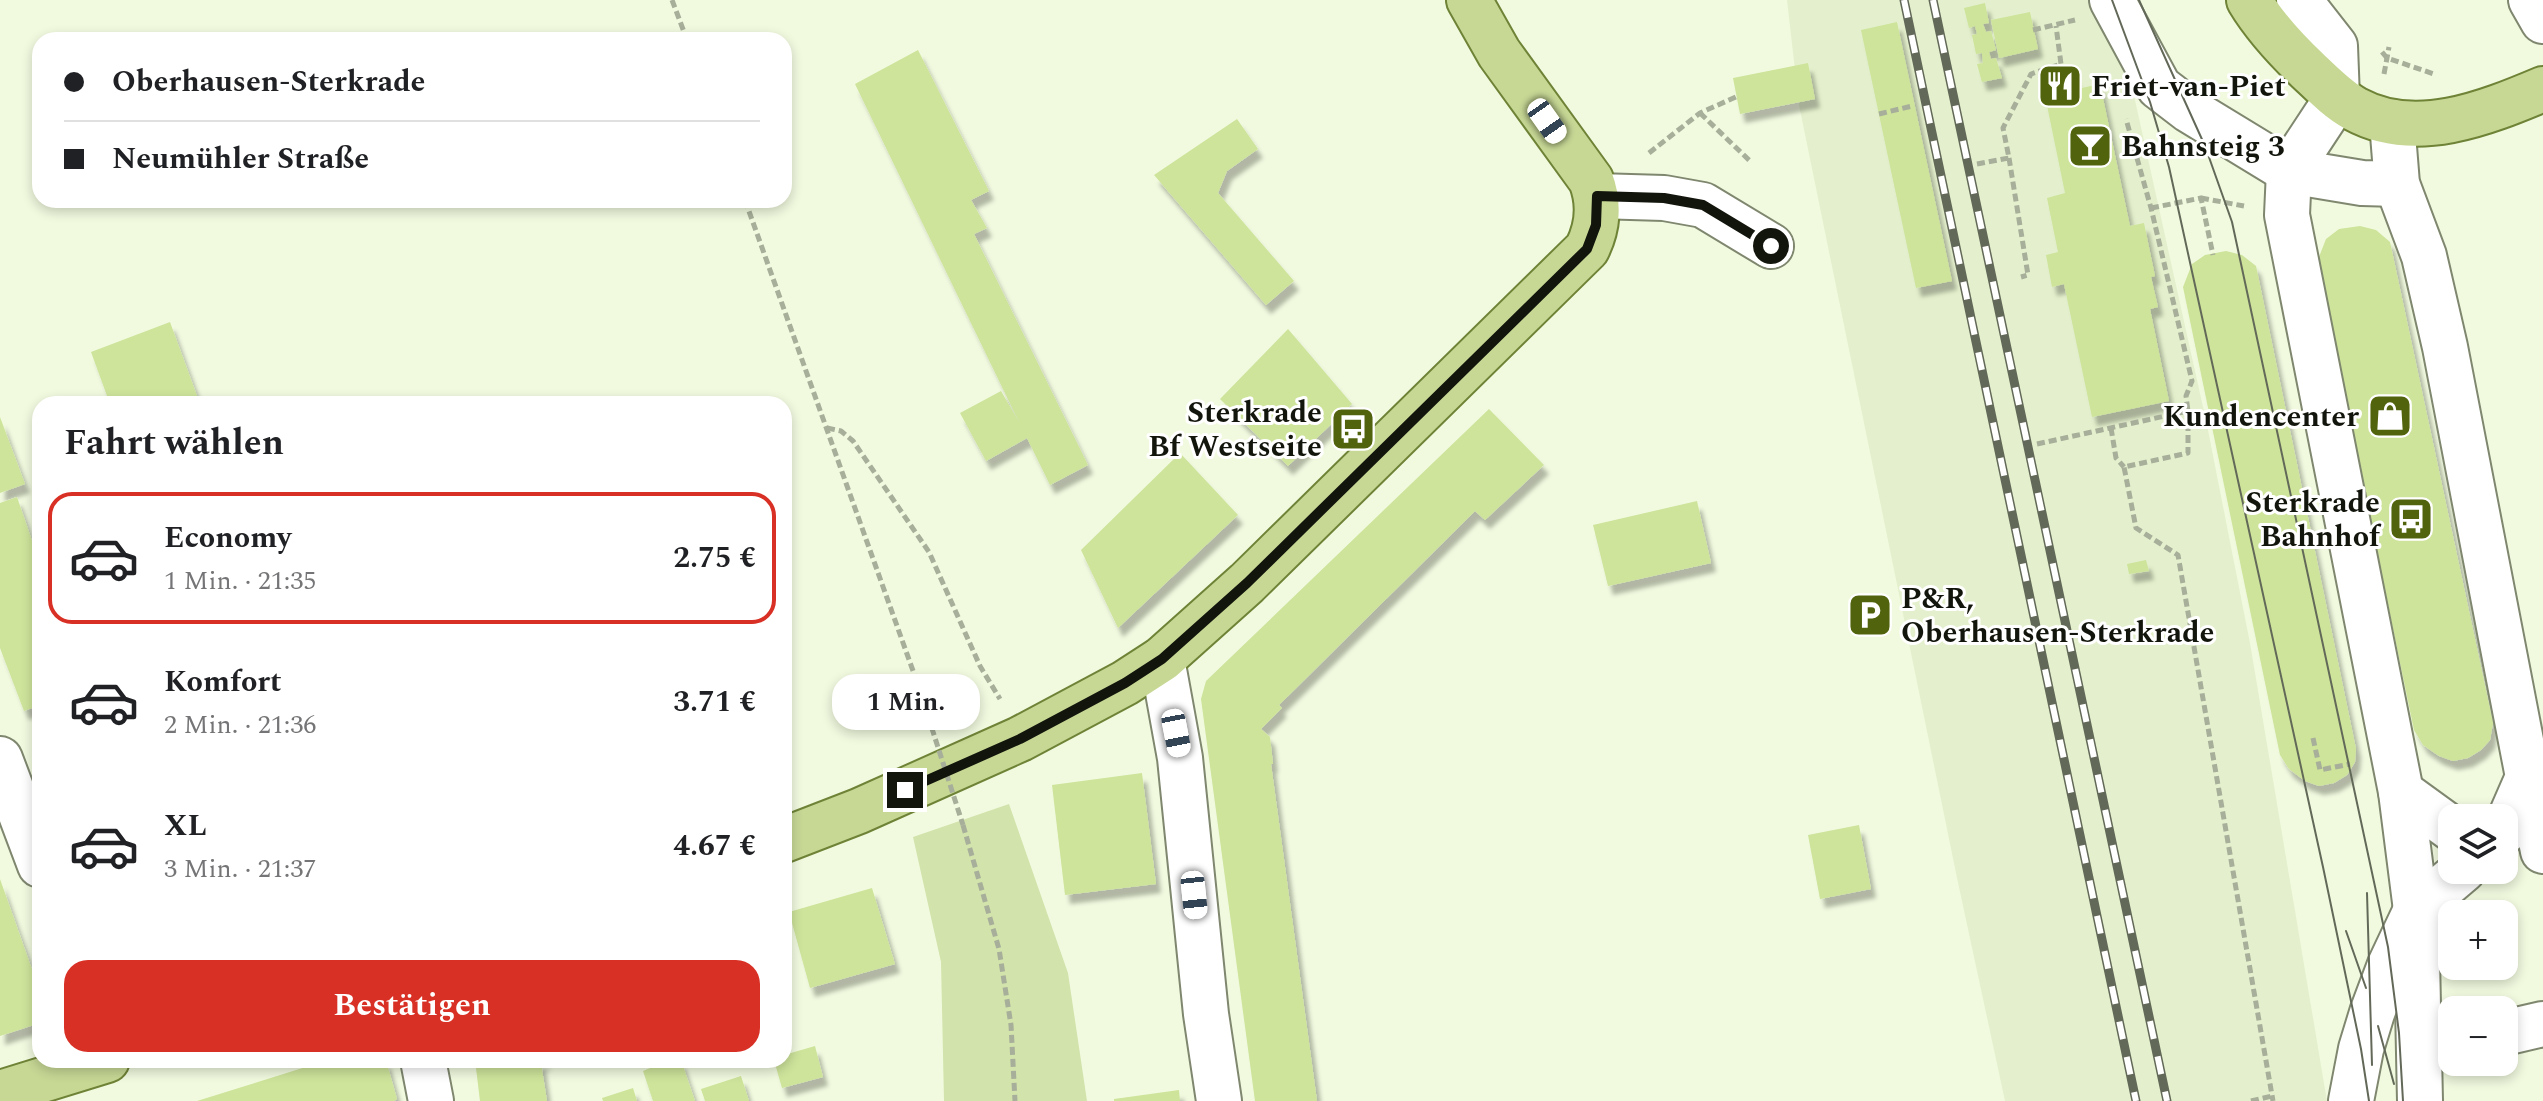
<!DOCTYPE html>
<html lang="de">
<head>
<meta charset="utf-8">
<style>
  body { margin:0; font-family:Spectral,serif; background:#f6f6f6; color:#202124; height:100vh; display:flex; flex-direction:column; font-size:30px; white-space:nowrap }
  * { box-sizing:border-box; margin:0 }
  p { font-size:26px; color:#757577 }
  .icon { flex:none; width:44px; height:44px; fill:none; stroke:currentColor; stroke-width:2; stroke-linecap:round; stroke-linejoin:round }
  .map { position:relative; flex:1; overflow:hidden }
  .details { position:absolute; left:32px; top:396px; width:760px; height:672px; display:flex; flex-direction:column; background:#fff; border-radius:24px; box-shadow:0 4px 12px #0003 }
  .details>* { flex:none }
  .banner { position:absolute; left:32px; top:32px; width:760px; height:176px; border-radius:24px; box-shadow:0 4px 12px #0003; display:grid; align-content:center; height:176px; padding:0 32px; background:#fff }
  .tools { position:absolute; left:2438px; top:804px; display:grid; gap:16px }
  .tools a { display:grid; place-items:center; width:80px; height:80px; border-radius:16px; background:#fff; box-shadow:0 4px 12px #0003; font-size:40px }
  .end { position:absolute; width:36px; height:36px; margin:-18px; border:10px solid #12150b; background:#fff; box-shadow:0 0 0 4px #fff }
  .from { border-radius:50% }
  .bubble { position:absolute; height:56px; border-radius:24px; background:#fff; box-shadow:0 4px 12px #0003; font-size:26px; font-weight:700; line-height:56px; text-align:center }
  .car { position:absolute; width:24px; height:48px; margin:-24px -12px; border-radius:10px; box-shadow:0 0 6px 2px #0007; background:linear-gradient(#fff 24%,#345 0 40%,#fff 0 76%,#345 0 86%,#fff 0) }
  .banner b { display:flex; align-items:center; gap:28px; height:76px; font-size:30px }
  .banner b+b { border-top:2px solid #e0e0e0 }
  .banner i { width:20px; height:20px; background:#202124 }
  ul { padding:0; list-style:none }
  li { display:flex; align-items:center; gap:24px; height:132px; margin:0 16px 12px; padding:0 16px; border:4px solid transparent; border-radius:24px }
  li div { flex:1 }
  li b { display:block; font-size:30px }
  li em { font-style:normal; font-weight:700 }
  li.on { border-color:#d93025 }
  li>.icon { width:72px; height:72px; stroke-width:1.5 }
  h2 { padding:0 32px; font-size:36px; line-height:96px }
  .button { display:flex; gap:16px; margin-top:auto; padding:16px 32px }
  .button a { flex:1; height:92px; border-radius:24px; background:#d93025; color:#fff; font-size:32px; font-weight:700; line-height:92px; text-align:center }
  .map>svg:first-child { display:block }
  .built { fill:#e4f0cd }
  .green { fill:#d2e3ac }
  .building { fill:#cee49b; filter:url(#shadow) }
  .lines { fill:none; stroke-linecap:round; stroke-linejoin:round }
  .minor-casing { stroke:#7f876f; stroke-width:48 }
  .major-casing { stroke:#6f8337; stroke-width:48 }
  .path { stroke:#a7ae99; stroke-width:5; stroke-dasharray:8 4; stroke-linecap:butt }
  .minor { stroke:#fff; stroke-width:44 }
  .major { stroke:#c7d895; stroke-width:44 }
  .tram { stroke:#636958; stroke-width:2 }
  .rail-casing { stroke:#636958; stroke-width:9 }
  .rail { stroke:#fff; stroke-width:6; stroke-dasharray:18; stroke-linecap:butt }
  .path-bridge { stroke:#a7ae99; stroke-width:5; stroke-dasharray:8 4; stroke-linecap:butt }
  .route { stroke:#12150b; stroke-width:10 }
  .labels { text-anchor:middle; stroke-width:6; stroke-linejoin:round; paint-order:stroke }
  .poi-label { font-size:30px; font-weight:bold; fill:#12150b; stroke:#fff; text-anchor:start }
</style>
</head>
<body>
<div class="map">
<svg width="2543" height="1101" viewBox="0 0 2543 1101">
  <defs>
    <filter id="shadow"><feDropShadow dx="5" dy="9" stdDeviation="2" flood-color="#0004"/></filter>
  </defs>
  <rect width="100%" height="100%" fill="#f1fadf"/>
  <path class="built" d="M1787 0H2091L2133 91 2207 425 2250 643 2327 1101H2005L1957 878 1799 105Z"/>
  <path class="green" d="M1009 804 1068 973 1087 1101H944L941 962 913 837Z"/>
  <g class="building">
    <path d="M1985 3 1989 23 1983 24 1986 32 1991 31 1996 50 1989 52 1991 59 1996 58 2002 78 1982 82 1977 64 1983 63 1982 53 1976 54 1972 35 1977 34 1975 26 1969 28 1964 8Z"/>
    <path d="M2030 12 2038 49 1999 58 1991 20Z"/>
    <path d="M1897 22 1952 281 1916 288 1861 30Z"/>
    <path d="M918 50 989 191 971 200 987 228 974 234 1088 465 1050 485 1027 438 986 461 960 413 1001 391 1019 422 855 84Z"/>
    <path d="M1808 63 1815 99 1740 114 1733 78Z"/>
    <path d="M2074 75 2077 89 2100 84 2130 226 2144 223 2155 276 2151 277 2158 307 2150 309 2169 401 2092 417 2064 284 2052 287 2046 255 2058 252 2047 198 2065 193 2042 81Z"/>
    <path d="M1237 119 1258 149 1227 171 1218 193 1294 281 1266 305 1154 175Z"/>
    <path d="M2360 226 2376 230 2390 242 2493 723 2490 740 2481 750 2468 758 2453 761 2439 756 2423 745 2414 730 2317 262 2326 239 2339 229Z"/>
    <path d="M2226 251 2242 255 2256 266 2356 749 2355 762 2347 775 2334 783 2319 786 2305 781 2289 769 2280 755 2183 287 2192 264 2205 255Z"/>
    <path d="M170 322 200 404H110L91 352Z"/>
    <path d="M1288 329 1352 404 1288 466 1220 399Z"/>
    <path d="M1489 409 1544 465 1485 520 1475 511 1279 705 1282 708 1261 729 1270 737 1273 764H1271L1317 1101H1255L1201 699 1206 681Z"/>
    <path d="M0 417 25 484 0 493Z"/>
    <path d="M1180 453 1238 515 1118 628 1081 550Z"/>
    <path d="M17 497 40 564V705L24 711 0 648V503Z"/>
    <path d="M1697 501 1711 563 1608 586 1593 525Z"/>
    <path d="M2146 560 2149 571 2129 574 2127 564Z"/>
    <path d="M1142 773 1156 884 1065 895 1052 785Z"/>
    <path d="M1859 825 1871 889 1820 899 1808 835Z"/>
    <path d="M0 879 40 992V1023L0 1036Z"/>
    <path d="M872 888 895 964 810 988 789 912Z"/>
    <path d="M815 1046 823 1077 782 1088 774 1060H784V1055Z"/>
    <path d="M328 1060H386L397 1099 394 1101H197Z"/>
    <path d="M475 1060H547L541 1063 547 1101H480Z"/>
    <path d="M653 1060H681L695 1101H653L643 1071 655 1066Z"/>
    <path d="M741 1076 749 1101H705L701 1089Z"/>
    <path d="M633 1088 637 1101H603L602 1098Z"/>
    <path d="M1179 1090 1180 1101H1114V1099Z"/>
  </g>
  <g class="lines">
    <g class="minor-casing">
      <g id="minor">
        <path d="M2112 0 2159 87 2189 110 2289 171 2362 183 2397 184"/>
        <path d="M2299 0 2335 46 2337 98 2289 171 2287 215 2401 792 2416 910 2420 1101"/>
        <path d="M2531 0 2543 21"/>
        <path d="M2392 122 2397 184 2424 256 2445 347 2528 777 2504 832"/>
        <path d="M1597 196 1664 198 1703 205 1771 246"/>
        <path d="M1162 659 1180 758 1206 1014 1219 1101"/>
        <path d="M0 759 40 865"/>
        <path d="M2528 777 2543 851"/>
        <path d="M2401 792 2452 829"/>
        <path d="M2504 1033 2543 1024"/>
        <path d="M423 1060 431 1101"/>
        <path d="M2351 1101 2361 1049 2372 1013 2390 965 2416 910 2463 870"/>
      </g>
    </g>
    <g class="major-casing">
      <g id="major">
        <path d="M2249 0C2264 25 2287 50 2308 70 2323 84 2337 99 2355 109 2415 142 2486 113 2543 89"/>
        <path d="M784 840 859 811 1020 739 1125 683 1162 659 1247 583 1587 249C1598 227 1600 203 1591 180L1499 53 1469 0"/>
        <path d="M0 1093 107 1060"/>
      </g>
    </g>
    <g class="path">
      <path d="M672 0 687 40"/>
      <path d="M2033 30 2075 20"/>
      <path d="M2382 52 2387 58 2434 74"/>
      <path d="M2384 74 2389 47"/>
      <path d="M1700 113 1750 161"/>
      <path d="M1879 114 1912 106"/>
      <path d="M1649 153 1700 113 1738 96"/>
      <path d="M2009 158 2028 275 2021 277"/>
      <path d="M1977 164 2009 158 2003 128 2031 74 2061 64 2056 26"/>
      <path d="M2201 198 2244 206"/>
      <path d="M745 200 917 682"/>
      <path d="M2151 208 2201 198 2213 255"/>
      <path d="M2188 411V453L2124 467 2136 528 2178 555 2273 1101"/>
      <path d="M827 428 841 431 853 441 929 552 980 666 1000 699"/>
      <path d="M2111 428 2116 458 2124 467"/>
      <path d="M2037 444 2188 411 2186 396 2192 381 2151 208 2126 119"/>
      <path d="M2313 738 2320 770 2350 764"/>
      <path d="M963 825 999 949 1011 1025 1015 1101"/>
      <path d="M2251 1101 2272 1096"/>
    </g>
    <use href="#minor" class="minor"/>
    <use href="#major" class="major"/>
    <g class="tram">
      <path d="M2112 0 2150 102 2169 167 2323 867 2361 1049 2369 1101"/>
      <path d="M2139 0 2205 146 2232 222 2388 947 2399 1033 2403 1101"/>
      <path d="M2367 893 2372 1065"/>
      <path d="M2346 931 2366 988"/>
      <path d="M2378 1026 2394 1084"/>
    </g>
    <g class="rail-casing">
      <g id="rail">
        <path d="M1904 0 2136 1101"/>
        <path d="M1933 0 2167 1101"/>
      </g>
    </g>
    <use href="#rail" class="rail"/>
    <path class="path-bridge" d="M917 682 963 825"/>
  </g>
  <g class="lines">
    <path class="route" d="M905 790 1020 739 1125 683 1162 659 1247 583 1587 249 1596 225 1597 196 1664 198 1703 205 1771 246"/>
  </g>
  <defs>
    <g id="restaurant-square" transform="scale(2.3)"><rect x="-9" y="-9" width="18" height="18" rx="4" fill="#51640d" stroke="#fff"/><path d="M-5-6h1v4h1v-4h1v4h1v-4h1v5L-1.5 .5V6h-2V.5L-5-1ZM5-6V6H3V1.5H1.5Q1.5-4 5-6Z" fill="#fff"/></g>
    <g id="bar-square" transform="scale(2.3)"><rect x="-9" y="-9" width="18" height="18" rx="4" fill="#51640d" stroke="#fff"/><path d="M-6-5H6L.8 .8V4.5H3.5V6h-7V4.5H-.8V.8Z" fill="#fff"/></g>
    <g id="shop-square" transform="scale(2.3)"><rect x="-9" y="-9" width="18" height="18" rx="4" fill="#51640d" stroke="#fff"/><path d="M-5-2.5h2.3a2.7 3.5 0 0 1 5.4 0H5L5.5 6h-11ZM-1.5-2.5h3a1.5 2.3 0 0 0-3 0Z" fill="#fff"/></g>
    <g id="bus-square" transform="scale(2.3)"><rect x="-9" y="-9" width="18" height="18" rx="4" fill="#51640d" stroke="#fff"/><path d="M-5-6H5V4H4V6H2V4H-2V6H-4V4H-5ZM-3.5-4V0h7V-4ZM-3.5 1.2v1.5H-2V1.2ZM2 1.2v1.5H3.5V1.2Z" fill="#fff"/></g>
    <g id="parking-square" transform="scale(2.3)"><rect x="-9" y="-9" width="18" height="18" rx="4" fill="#51640d" stroke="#fff"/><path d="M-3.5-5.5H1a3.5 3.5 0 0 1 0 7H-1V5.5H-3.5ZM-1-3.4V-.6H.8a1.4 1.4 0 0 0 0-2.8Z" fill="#fff"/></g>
  </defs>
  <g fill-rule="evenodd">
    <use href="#restaurant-square" x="2060" y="86"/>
    <use href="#bar-square" x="2090" y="146"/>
    <use href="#shop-square" x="2390" y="416"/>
    <use href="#bus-square" x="1353" y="429"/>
    <use href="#bus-square" x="2411" y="519"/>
    <use href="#parking-square" x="1870" y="615"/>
  </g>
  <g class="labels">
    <g class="poi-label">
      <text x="2091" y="96">Friet-van-Piet</text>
      <text x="2121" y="156">Bahnsteig 3</text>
      <text x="1322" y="422" text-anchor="end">Sterkrade<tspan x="1322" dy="34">Bf Westseite</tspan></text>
      <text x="2359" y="426" text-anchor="end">Kundencenter</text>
      <text x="2380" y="512" text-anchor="end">Sterkrade<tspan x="2380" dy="34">Bahnhof</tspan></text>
      <text x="1901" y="608">P&amp;R,<tspan x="1901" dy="34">Oberhausen-Sterkrade</tspan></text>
    </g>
  </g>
</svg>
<div class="tools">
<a><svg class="icon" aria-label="layers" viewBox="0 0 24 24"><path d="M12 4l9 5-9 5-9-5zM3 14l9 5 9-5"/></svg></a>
<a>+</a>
<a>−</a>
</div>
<i class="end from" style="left:1771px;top:246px"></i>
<i class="end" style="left:905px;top:790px"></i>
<div class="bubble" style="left:832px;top:674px;width:148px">1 Min.</div>
<i class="car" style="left:1547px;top:121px;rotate:145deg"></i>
<i class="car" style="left:1176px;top:733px;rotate:169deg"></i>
<i class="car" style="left:1194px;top:895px;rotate:174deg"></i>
<div class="banner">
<b><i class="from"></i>Oberhausen-Sterkrade</b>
<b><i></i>Neumühler Straße</b>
</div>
<section class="details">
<h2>Fahrt wählen</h2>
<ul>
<li class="on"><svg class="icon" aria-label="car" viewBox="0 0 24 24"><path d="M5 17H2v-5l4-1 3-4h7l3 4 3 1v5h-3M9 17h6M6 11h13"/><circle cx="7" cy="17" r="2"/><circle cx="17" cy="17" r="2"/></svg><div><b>Economy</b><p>1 Min. · 21:35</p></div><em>2.75 €</em></li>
<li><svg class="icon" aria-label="car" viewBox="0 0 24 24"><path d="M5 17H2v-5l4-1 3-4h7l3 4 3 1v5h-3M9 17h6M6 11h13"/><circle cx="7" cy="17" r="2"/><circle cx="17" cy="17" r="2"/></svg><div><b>Komfort</b><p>2 Min. · 21:36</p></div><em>3.71 €</em></li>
<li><svg class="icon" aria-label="car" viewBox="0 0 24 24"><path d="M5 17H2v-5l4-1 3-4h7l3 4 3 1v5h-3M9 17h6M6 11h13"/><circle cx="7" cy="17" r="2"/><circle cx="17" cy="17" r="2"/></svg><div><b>XL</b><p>3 Min. · 21:37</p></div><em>4.67 €</em></li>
</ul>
<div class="button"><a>Bestätigen</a></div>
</section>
</div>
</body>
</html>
